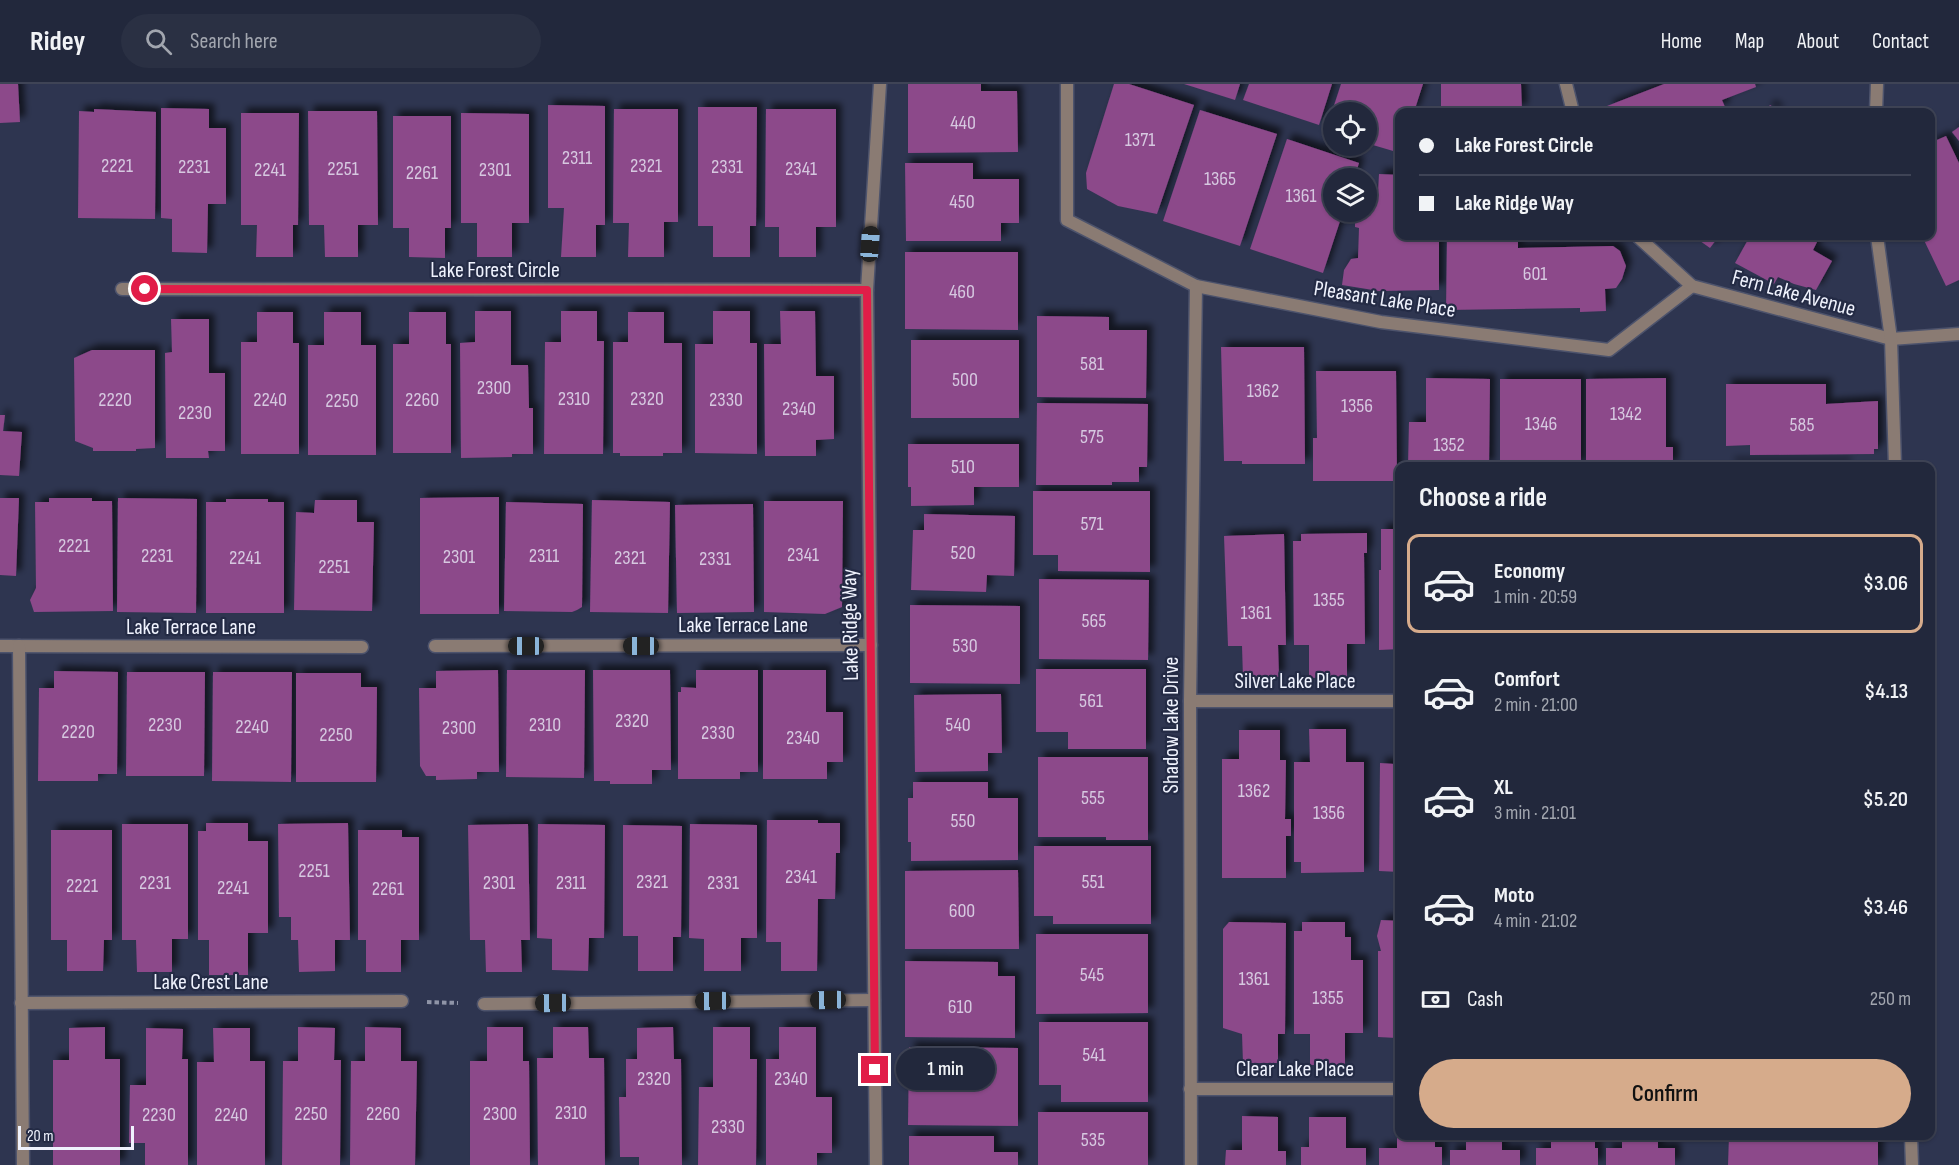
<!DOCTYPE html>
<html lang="en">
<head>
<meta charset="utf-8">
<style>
  body { margin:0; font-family:"Sofia Sans Condensed",sans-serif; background:#2a3043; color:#f1f3f6; height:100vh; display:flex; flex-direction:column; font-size:22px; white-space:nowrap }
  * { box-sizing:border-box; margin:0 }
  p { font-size:20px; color:#a2a6af }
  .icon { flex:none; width:33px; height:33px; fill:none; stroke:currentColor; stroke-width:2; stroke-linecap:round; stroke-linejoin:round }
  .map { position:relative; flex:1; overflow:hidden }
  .panel { position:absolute; left:1395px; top:378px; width:540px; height:678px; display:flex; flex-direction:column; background:#22283c; border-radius:12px; box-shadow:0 2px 4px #0004,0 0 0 2px #3f4456 }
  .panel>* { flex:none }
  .guide { position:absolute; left:1395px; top:24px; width:540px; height:132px; border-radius:12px; box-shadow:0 2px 4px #0004,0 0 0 2px #3f4456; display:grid; align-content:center; height:132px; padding:0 24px; background:#22283c }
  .controls { position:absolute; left:1323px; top:18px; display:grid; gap:12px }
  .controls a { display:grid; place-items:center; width:54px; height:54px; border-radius:50%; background:#22283c; box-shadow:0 2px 4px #0004,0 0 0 2px #3f4456; font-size:30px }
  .scale { position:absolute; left:18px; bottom:15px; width:116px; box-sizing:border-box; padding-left:6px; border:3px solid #eff2fd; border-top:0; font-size:16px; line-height:21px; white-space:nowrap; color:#eff2fd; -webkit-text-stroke:4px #242b45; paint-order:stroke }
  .end { position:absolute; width:27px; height:27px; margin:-14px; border:8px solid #e11d48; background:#fff; box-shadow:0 0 0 3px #fff }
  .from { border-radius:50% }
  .bubble { position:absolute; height:42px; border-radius:21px; background:#22283c; box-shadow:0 2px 4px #0004,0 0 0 2px #3f4456; font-size:20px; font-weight:600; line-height:42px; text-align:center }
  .car { position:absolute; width:18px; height:36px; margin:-18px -9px; border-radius:8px; box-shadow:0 0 4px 2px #0007; background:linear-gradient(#222 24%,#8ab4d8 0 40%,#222 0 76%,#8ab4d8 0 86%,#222 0) }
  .guide b { display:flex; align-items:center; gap:21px; height:57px; font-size:22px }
  .guide b+b { border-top:2px solid #3f4456 }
  .guide i { width:15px; height:15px; background:#f1f3f6 }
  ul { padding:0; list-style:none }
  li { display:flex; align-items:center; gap:18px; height:99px; margin:0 12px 9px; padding:0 12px; border:3px solid transparent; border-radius:12px }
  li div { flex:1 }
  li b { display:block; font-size:22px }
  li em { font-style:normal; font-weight:600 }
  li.active { border-color:#d6ab8b }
  li>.icon { width:54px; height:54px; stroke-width:1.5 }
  h2 { padding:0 24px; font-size:27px; line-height:72px }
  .pay { display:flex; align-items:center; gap:15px; height:66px; padding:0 24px; font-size:22px }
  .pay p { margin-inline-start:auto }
  .primary-button { display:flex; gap:12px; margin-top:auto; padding:12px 24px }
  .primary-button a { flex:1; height:69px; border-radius:36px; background:#d6ab8b; color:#111; font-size:24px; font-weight:600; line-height:69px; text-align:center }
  header { display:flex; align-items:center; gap:36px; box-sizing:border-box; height:84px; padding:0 30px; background:#22283c; border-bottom:2px solid #3f4456 }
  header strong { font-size:28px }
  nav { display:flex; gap:33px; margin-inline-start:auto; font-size:21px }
  .search { width:420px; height:54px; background:#2a3043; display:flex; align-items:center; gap:15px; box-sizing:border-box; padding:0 21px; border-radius:33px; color:#a2a6af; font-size:22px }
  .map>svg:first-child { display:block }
  .building { fill:#8c488a; filter:url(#shadow) }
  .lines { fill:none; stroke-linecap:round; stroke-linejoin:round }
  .street-casing { stroke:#4d536c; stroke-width:15 }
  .path { stroke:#8f94a7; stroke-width:4; stroke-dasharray:4.5 3; stroke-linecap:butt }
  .street { stroke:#8a7b73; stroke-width:12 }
  .route { stroke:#e11d48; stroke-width:8 }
  .labels { text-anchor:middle; stroke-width:4.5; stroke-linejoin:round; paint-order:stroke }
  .number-label { font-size:20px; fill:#d6c8e0 }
  .street-label { font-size:22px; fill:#eff2fd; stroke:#242b45 }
</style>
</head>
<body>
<header>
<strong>Ridey</strong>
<div class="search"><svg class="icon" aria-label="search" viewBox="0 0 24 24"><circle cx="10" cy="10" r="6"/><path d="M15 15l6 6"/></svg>Search here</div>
<nav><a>Home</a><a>Map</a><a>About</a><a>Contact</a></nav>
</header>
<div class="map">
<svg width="1959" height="1081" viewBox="0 0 1959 1081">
  <defs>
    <filter id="shadow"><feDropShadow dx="5.5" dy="-5.5" stdDeviation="3" flood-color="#0009"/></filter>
  </defs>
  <rect width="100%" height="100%" fill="#2e3550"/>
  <g class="building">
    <path d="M0 0H18L20 38 0 39Z"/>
    <path d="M908 0H981V7H1017L1018 68 908 69Z"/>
    <path d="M1114 0H1129L1194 21 1157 130 1118 122 1087 105 1086 89Z"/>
    <path d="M1184 0H1240L1235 16Z"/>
    <path d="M1249 0H1332L1319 41 1243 16Z"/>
    <path d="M1341 0H1423L1414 28H1400V69L1366 59V28H1334V48L1326 46Z"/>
    <path d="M1441 0H1521L1522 26H1504V28H1441Z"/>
    <path d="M1664 0H1755L1756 3 1722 16 1725 23 1711 28H1610L1607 22Z"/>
    <path d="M548 21 605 22V141H596V173H561L564 124H548Z"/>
    <path d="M1770 21 1780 28H1765Z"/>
    <path d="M698 23H757L756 142H750V173H713V142H698Z"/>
    <path d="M161 24 209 25V44H226V120H208L207 169 172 168V135L161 134Z"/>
    <path d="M94 25 156 28 155 135 78 134 79 27 94 28Z"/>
    <path d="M614 25H678V138H664V173H628L629 139H613Z"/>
    <path d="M766 25H836V143H816V173H779V143H765Z"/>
    <path d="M1200 26 1277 50 1240 162 1163 137Z"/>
    <path d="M308 27H377L378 141H358V173H325L324 141H309Z"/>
    <path d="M241 29H299L298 141H293V173H256L257 141H241Z"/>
    <path d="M461 29 529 30V139H512V173H477V139H461Z"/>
    <path d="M393 32H451V144H445V174L409 173V144H393Z"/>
    <path d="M1959 43V57L1952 48Z"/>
    <path d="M1946 52 1959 79V196L1946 202 1922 152H1930V59Z"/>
    <path d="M1287 55 1359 79 1354 94H1334V128H1343L1323 189 1250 165Z"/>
    <path d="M905 79H973V95H1019V139H1001V157H906Z"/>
    <path d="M1379 90 1400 91V152H1439V206L1379 207 1342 201 1344 186 1351 175 1358 174 1359 144 1355 143V128H1366V109H1378Z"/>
    <path d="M1693 152H1719L1710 164Z"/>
    <path d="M1750 152H1820L1813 166 1832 177 1816 206 1794 200 1778 193 1774 200 1735 179Z"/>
    <path d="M1447 155H1518V164L1613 162 1620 167 1626 182 1622 195 1616 204 1605 205 1606 227 1580 228V224L1446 226Z"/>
    <path d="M905 168H1018V246L905 245Z"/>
    <path d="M475 227H511V281H528L529 324H533V370H512V373L461 374 460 259 475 258Z"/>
    <path d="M561 227H597V257H604L603 370H544L545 258H561Z"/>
    <path d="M713 227H750V259H757V370L695 369V260H713Z"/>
    <path d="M780 227H815L816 292H834V355L816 356V372H765L764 260H781Z"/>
    <path d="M257 228H293V259H299V370H241V258H257Z"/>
    <path d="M324 228H361V261H376V371H308V261H324Z"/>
    <path d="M409 228H446V260H451V369H393V260H409Z"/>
    <path d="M628 228H664V259H682V369H663V372H620V369H613V258H628Z"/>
    <path d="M1037 232 1109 233V246H1147L1146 314 1037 313Z"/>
    <path d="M171 235H209V289H225V367H208L209 374H166L165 269 172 268Z"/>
    <rect x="911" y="256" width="108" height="78"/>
    <path d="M1221 263H1304L1305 380H1242V377H1224Z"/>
    <path d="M92 266H155V364L136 365V367H93V364L75 357 74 274Z"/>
    <path d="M1316 287H1396L1397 397H1313V354H1317Z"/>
    <path d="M1426 294 1490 295 1489 382H1408L1409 338H1426Z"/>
    <path d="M1666 294V363H1673V382H1586V295Z"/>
    <rect x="1500" y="295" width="81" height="87"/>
    <path d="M1726 300H1826V320L1878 317V365H1874V370L1750 371V361L1726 362Z"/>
    <path d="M1037 319 1148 320 1147 383H1139V398H1112V401H1036Z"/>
    <path d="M0 331H5L3 347 22 348 19 392 0 391Z"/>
    <path d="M908 360H1019V403H974V421L911 422V403H908Z"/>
    <rect x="1729" y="379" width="117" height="3"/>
    <path d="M1033 407H1150V488L1058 487V471H1033Z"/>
    <path d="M499 413V530H420V414Z"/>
    <path d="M0 414H19L16 492 0 491Z"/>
    <path d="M49 414H92V417H112L113 527 34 528 30 516 36 504 35 418H49Z"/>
    <path d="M118 414 197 415 196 529 117 528Z"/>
    <path d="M226 415H268V418H284V529H206V418H226Z"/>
    <path d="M315 416H357V438H374L372 527 294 526 296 428 314 429Z"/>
    <path d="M592 416 670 418 668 529 590 528Z"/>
    <path d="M764 417H843L842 523 825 530 764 528Z"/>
    <path d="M506 418 583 420 582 523 577 526 572 528 504 527Z"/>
    <path d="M753 420 754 528 677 529 675 421Z"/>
    <path d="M924 430 1015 432 1014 492 987 491 986 508 911 506 913 446H924Z"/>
    <path d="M1381 445H1400V565L1379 566V486H1381Z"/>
    <path d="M1367 449V469H1364L1365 560H1347V593L1309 594V561H1294L1293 457H1301V450Z"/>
    <path d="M1284 450 1286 561H1278L1279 593 1243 594 1242 562H1228L1224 452Z"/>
    <path d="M1039 495 1149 496 1148 576 1039 575Z"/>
    <path d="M910 521 1020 522V600L910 599Z"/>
    <path d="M1036 585H1146V665H1068V648H1036Z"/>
    <path d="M498 586 499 688H477V695L436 696V692H426L420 682 419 604H436V587Z"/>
    <path d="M507 586H585L584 694 506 693Z"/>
    <path d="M593 586H670L671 686H652V700H610V697H594Z"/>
    <path d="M696 586H758V688H740V695H678V608H681V603L696 604Z"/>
    <path d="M763 586H826V628H843V678H827V695H763Z"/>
    <path d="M54 587 118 588 117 690H98V697H38L39 604H54Z"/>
    <path d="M127 588H205L204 692H126Z"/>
    <path d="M213 588H292L291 698 212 697Z"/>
    <path d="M296 589H361V603H377L376 698H296Z"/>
    <path d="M1001 610 1002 669H988V687L915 688 914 611Z"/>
    <path d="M1309 645H1346V678H1364V788L1301 789V778H1294V678H1310Z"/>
    <path d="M1239 646H1280V676H1286L1285 735H1291V752H1286V794H1222V675H1239Z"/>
    <path d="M1394 647H1400V788L1379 787 1380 679 1394 680Z"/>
    <path d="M1038 673H1148V756H1106V753H1038Z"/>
    <path d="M913 698H988V714H1018V776L911 777V758H908V714H913Z"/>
    <path d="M767 736H818V739H840V769H836L835 815H818L817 887H781V858H766Z"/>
    <path d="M206 739H248V757H268V849H248V891H209V856H198V747H206Z"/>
    <path d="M348 739 350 856H335V887L299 888 298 856H291V833H279L278 740Z"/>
    <path d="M122 740H188V855H172V888H137L136 856H122Z"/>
    <path d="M528 740 530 856H521L522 888H486L485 856H470L468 741Z"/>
    <path d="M538 740 605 741 604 854H589L588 887 552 886V855L537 854Z"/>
    <path d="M690 740 757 741V854H741V887H704V855L689 854Z"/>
    <path d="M623 741 682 742 681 853H673V887H638V852H623Z"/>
    <path d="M51 746H112V856H104L103 887H67V856H51Z"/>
    <path d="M358 746H402V753H419V856H401V888H366V856H358Z"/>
    <path d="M1034 762H1151V840H1053V832H1034Z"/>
    <path d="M1018 786 1019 865H905V787Z"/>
    <path d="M1381 836 1400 837V981H1397V954L1378 953V867H1381L1377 852Z"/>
    <path d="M1229 838 1286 839 1285 950H1278V979H1243L1242 950 1223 944V845Z"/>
    <path d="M1302 838H1345V853H1351V876H1363V949H1345V981H1310V950H1294V847H1302Z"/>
    <path d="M1036 850H1148V929L1036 930Z"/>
    <path d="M905 877 998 878V892H1015V954L905 953Z"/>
    <path d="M1039 938H1148V1018H1061V1001H1039Z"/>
    <path d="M105 943V975H120V1081H53V976H69V944Z"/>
    <path d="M298 943 335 944 334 976H341L340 1081H282L283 977H298Z"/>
    <path d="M365 943 401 944V977H417L415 1081H350L351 977H365Z"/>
    <path d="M487 943H523V977H529L530 1081H470V977H487Z"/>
    <path d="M553 943H588L589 974H604L605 1081H538L537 974H553Z"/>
    <path d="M673 943 674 975H681L682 1081H639V1073H620L619 1013H626V975H637V944Z"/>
    <path d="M713 943H750V975H757L756 1081H698L699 1003H713Z"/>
    <path d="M779 943H816V1013H832V1069H817V1081H766V975H779Z"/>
    <path d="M146 944 183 945 182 975H188V1081H145V1059H129L130 1001H146Z"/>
    <path d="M213 944H250V977H265V1081H197V978H214Z"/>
    <path d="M909 963 1018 964V1042L908 1041Z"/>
    <rect x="1038" y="1028" width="110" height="53"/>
    <path d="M1242 1032 1278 1033V1067H1286V1081H1225L1226 1066H1242Z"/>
    <path d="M1309 1033H1346V1064H1366V1081H1301V1063H1309Z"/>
    <path d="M909 1052H994V1068H1018V1081H909Z"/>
    <path d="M1397 1052H1435V1063H1442V1081H1379V1064H1397Z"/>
    <path d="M1466 1052H1502V1066H1520V1081H1450V1066H1466Z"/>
    <path d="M1551 1052H1595V1064H1598V1081H1536V1064H1551Z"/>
    <path d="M1622 1052H1658V1064H1675V1081H1606V1064H1622Z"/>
    <path d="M1729 1052 1878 1053V1081H1728Z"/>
  </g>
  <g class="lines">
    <g class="street-casing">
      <g id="street">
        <path d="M1067 0V136L1196 202 1381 238 1609 266 1692 202"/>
        <path d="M1566 0 1573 28"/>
        <path d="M1876 28 1877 0"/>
        <path d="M1637 152 1692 202 1891 255 1959 250"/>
        <path d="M1877 152 1891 255 1895 382"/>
        <path d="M122 205 867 206"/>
        <path d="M0 562 362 563"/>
        <path d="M19 562 23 1081"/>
        <path d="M435 562 871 561"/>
        <path d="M1190 617H1400"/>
        <path d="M21 919 402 917"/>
        <path d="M484 920 874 916"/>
        <path d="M1190 1005H1400"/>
        <path d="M1911 1052 1912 1081"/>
        <path d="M876 1081 867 206 880 0"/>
        <path d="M1191 1081 1190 617 1196 202"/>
      </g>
    </g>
    <path class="path" d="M427 918 458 919"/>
    <use href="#street" class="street"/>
  </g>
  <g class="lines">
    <path class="route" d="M145 205 867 206 875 986"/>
  </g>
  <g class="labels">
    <g class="number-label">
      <text x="963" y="45">440</text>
      <text x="1140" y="62">1371</text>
      <text x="577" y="80">2311</text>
      <text x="117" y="88">2221</text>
      <text x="646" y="88">2321</text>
      <text x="194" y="89">2231</text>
      <text x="727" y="89">2331</text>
      <text x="343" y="91">2251</text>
      <text x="801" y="91">2341</text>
      <text x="270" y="92">2241</text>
      <text x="495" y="92">2301</text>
      <text x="422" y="95">2261</text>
      <text x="1220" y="101">1365</text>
      <text x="1301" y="118">1361</text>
      <text x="962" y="124">450</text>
      <text x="1535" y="196">601</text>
      <text x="962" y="214">460</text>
      <text x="1092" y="286">581</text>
      <text x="965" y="302">500</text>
      <text x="494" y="310">2300</text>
      <text x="1263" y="313">1362</text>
      <text x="574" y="321">2310</text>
      <text x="647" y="321">2320</text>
      <text x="115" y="322">2220</text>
      <text x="270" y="322">2240</text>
      <text x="422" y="322">2260</text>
      <text x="726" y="322">2330</text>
      <text x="342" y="323">2250</text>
      <text x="1357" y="328">1356</text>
      <text x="799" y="331">2340</text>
      <text x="195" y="335">2230</text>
      <text x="1626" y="336">1342</text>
      <text x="1541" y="346">1346</text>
      <text x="1802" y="347">585</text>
      <text x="1092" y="359">575</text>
      <text x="1449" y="367">1352</text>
      <text x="963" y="389">510</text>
      <text x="1092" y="446">571</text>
      <text x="74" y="468">2221</text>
      <text x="963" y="475">520</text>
      <text x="803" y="477">2341</text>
      <text x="157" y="478">2231</text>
      <text x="544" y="478">2311</text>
      <text x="459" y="479">2301</text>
      <text x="245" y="480">2241</text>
      <text x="630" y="480">2321</text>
      <text x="715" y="481">2331</text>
      <text x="334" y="489">2251</text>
      <text x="1329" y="522">1355</text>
      <text x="1256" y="535">1361</text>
      <text x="1094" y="543">565</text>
      <text x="965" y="568">530</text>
      <text x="1091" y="623">561</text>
      <text x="632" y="643">2320</text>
      <text x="165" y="647">2230</text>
      <text x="545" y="647">2310</text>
      <text x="958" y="647">540</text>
      <text x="252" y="649">2240</text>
      <text x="459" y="650">2300</text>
      <text x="78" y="654">2220</text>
      <text x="718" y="655">2330</text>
      <text x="336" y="657">2250</text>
      <text x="803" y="660">2340</text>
      <text x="1254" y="713">1362</text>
      <text x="1093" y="720">555</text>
      <text x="1329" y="735">1356</text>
      <text x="963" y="743">550</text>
      <text x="314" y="793">2251</text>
      <text x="801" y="799">2341</text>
      <text x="652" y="804">2321</text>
      <text x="1093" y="804">551</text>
      <text x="155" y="805">2231</text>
      <text x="499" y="805">2301</text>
      <text x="571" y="805">2311</text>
      <text x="723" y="805">2331</text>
      <text x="82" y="808">2221</text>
      <text x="233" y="810">2241</text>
      <text x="388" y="811">2261</text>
      <text x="962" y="833">600</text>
      <text x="1092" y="897">545</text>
      <text x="1254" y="901">1361</text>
      <text x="1328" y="920">1355</text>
      <text x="960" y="929">610</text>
      <text x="1094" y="977">541</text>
      <text x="654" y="1001">2320</text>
      <text x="791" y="1001">2340</text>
      <text x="571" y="1035">2310</text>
      <text x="311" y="1036">2250</text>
      <text x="383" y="1036">2260</text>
      <text x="500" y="1036">2300</text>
      <text x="159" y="1037">2230</text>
      <text x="231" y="1037">2240</text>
      <text x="728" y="1049">2330</text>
      <text x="1093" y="1062">535</text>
    </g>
    <g class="street-label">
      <text x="495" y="193">Lake Forest Circle</text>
      <text transform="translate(1794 208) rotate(15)" y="8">Fern Lake Avenue</text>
      <text transform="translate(1385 214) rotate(9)" y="8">Pleasant Lake Place</text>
      <text x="743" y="548">Lake Terrace Lane</text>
      <text transform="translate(849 541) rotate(-91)" y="8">Lake Ridge Way</text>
      <text x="191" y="550">Lake Terrace Lane</text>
      <text x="1295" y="604">Silver Lake Place</text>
      <text transform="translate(1170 641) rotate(-90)" y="8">Shadow Lake Drive</text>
      <text x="211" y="905">Lake Crest Lane</text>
      <text x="1295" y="992">Clear Lake Place</text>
    </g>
  </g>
</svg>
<div class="controls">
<a><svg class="icon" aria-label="locate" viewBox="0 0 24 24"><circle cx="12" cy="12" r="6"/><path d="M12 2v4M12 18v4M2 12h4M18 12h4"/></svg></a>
<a><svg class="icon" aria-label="layers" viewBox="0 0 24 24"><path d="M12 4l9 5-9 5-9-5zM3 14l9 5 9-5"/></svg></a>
</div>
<div class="scale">20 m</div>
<i class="end from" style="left:145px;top:205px"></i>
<i class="end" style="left:875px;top:986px"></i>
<div class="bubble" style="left:896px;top:964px;width:99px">1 min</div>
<i class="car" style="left:870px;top:160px;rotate:4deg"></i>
<i class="car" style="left:526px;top:562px;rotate:270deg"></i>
<i class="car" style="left:641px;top:562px;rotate:270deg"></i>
<i class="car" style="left:828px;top:916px;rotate:269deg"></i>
<i class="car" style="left:713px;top:917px;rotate:269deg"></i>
<i class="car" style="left:553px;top:919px;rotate:269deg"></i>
<div class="guide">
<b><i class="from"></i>Lake Forest Circle</b>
<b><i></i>Lake Ridge Way</b>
</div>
<section class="panel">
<h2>Choose a ride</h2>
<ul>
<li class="active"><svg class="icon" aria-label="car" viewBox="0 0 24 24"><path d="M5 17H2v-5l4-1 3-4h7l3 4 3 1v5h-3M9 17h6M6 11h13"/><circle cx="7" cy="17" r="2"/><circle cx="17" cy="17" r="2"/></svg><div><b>Economy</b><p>1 min · 20:59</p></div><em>$3.06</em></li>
<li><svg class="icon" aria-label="car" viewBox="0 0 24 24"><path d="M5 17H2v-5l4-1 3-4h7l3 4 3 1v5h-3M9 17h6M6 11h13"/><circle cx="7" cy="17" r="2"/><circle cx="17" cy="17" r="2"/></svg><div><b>Comfort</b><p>2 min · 21:00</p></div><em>$4.13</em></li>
<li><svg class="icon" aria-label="car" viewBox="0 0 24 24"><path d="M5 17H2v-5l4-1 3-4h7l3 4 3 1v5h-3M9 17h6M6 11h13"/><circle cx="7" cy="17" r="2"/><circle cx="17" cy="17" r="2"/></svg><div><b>XL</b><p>3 min · 21:01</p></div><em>$5.20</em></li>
<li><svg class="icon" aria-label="car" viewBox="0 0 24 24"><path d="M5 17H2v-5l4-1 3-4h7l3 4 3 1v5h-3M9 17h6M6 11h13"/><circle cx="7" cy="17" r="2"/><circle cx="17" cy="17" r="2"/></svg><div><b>Moto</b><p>4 min · 21:02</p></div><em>$3.46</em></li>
</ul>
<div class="pay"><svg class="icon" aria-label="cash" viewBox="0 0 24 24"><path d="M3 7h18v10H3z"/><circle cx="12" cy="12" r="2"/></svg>Cash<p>250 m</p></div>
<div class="primary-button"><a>Confirm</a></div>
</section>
</div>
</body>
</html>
